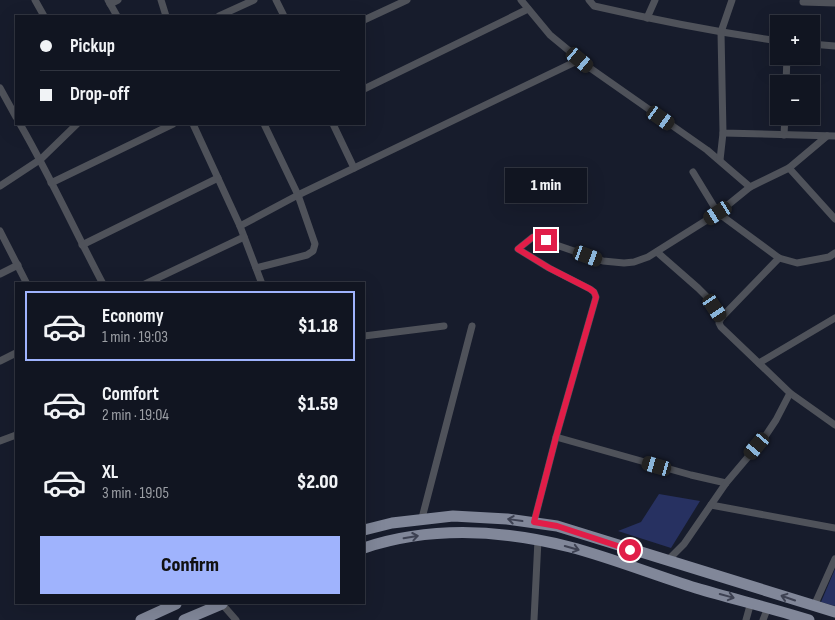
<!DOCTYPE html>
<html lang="en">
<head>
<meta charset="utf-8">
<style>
  body { margin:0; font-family:"Sofia Sans Condensed",sans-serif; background:#1e222e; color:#f1f3f6; height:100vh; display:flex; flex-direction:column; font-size:19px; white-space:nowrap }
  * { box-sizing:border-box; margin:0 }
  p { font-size:16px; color:#9c9fa5 }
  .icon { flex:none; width:28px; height:28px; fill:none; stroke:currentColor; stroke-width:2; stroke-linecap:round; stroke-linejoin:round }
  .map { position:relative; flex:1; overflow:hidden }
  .panel { position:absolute; left:15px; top:282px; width:350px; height:322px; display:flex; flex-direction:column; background:#111521; border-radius:0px; box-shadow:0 5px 20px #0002,0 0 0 1px #30343f }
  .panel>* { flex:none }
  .guide { position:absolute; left:15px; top:15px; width:350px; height:110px; border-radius:0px; box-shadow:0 5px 20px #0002,0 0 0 1px #30343f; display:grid; align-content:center; height:110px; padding:0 25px; background:#111521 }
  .fabs { position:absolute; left:770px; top:15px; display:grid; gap:10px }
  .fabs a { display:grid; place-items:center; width:50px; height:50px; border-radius:0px; background:#111521; box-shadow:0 5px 20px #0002,0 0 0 1px #30343f; font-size:25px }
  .end { position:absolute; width:22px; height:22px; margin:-11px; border:6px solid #e11d48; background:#fff; box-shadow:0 0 0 2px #fff }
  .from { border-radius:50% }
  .bubble { position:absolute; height:35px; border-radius:0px; background:#111521; box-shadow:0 5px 20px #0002,0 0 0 1px #30343f; font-size:16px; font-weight:800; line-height:35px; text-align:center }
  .car { position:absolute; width:15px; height:30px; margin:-15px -8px; border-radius:6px; box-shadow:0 0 4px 1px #0007; background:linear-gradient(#222 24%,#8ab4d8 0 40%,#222 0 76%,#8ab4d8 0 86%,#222 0) }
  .guide b { display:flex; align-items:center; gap:18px; height:48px; font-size:19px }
  .guide b+b { border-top:1px solid #30343f }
  .guide i { width:12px; height:12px; background:#f1f3f6 }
  ul { padding:9px 0 0; list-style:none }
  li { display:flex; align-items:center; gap:15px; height:70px; margin:0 10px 8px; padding:0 15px; border:2px solid transparent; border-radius:0px }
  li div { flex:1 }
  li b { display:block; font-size:19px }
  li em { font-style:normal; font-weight:800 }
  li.active { border-color:#9fb3fd }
  li>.icon { width:45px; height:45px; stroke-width:1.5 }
  .button { display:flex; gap:10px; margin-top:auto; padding:10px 25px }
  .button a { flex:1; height:58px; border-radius:0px; background:#9fb3fd; color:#111; font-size:20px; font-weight:800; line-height:58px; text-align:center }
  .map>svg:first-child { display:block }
  .green { fill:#273161 }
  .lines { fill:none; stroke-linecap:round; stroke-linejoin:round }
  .street { stroke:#4f525a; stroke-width:7 }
  .primary { stroke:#818799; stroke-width:11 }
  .oneway { stroke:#3d4152 }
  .route { stroke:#e11d48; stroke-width:6 }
</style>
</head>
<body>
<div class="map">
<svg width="835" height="620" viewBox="0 0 835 620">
  <rect width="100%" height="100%" fill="#171c2c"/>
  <g class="green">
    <path d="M659 494 700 501 671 548 618 531 641 522Z"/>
    <path d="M835 569V606L821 602Z"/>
  </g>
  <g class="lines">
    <g class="street">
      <path d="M35 0 44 16"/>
      <path d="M108 0 117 16"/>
      <path d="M161 0 166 16"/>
      <path d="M276 0 284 16"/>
      <path d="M521 0 550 35 590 68 707 150 750 187 789 168 827 136"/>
      <path d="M589 0 594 6C655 20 716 32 779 41"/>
      <path d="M732 0 721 32 723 133 835 136"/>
      <path d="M803 2 835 3"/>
      <path d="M110 4 118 0"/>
      <path d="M219 16 254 0"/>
      <path d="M647 18 655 0"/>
      <path d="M364 20 407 0"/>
      <path d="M811 44 835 46"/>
      <path d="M786 84 787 56"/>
      <path d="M0 88 16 117"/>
      <path d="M364 89 528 9"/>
      <path d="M20 124C50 176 75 231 103 284"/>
      <path d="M193 124 240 226 262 284"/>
      <path d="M264 124 298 195 579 60"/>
      <path d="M333 124 354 168"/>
      <path d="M784 135 785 116"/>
      <path d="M720 160 723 133"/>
      <path d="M789 168 835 219"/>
      <path d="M693 172 718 213 779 258 797 263 829 257 835 253"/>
      <path d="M51 183 173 124"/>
      <path d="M0 186 41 159 77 124"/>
      <path d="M240 226 298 195 315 244 313 251 307 255 256 268"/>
      <path d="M0 231 27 284"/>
      <path d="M82 245 218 178"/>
      <path d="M657 252 698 288 708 298 721 318"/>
      <path d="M779 258 721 318 719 323 721 327 790 393 835 425"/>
      <path d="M0 274 18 265"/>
      <path d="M145 284 244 237"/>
      <path d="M364 336 444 326"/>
      <path d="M0 361 16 353"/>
      <path d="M759 363 835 318"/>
      <path d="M556 437 691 475 726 483"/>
      <path d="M0 441 16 435"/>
      <path d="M711 505 835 528"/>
      <path d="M422 518 472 326"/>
      <path d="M534 522 556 437 596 297 594 292 590 289 549 268 518 249 533 237 603 261 624 263 634 262 648 257 718 213 750 187"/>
      <path d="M667 561 684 544 726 483 764 438 776 420 790 393"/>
      <path d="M222 604 236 620"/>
      <path d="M814 606 835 559"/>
      <path d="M534 620 538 540"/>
      <path d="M746 620 751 602"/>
      <path d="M763 620 768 607"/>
    </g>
    <g class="primary">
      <path d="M364 530 392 523 453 516 507 519 557 526 835 612"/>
      <path d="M364 548C430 526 503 530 570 547 612 558 654 575 696 588 733 599 771 608 809 620"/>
      <path d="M141 620 176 604"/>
      <path d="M184 620 222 604"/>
    </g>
  </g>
  <defs><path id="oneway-shaft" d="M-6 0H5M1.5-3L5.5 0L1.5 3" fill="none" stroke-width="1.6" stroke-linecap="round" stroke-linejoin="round" transform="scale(1.25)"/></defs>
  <g class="oneway">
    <use href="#oneway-shaft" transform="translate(515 520) rotate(-172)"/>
    <use href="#oneway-shaft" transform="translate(411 537) rotate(-9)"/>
    <use href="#oneway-shaft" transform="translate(572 548) rotate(16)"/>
    <use href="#oneway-shaft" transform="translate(727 596) rotate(15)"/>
    <use href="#oneway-shaft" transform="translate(788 598) rotate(-161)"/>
  </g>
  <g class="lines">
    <path class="route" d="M546 240 533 237 518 249 549 268 590 289 594 292 596 297 556 437 534 522 557 526 630 550"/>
  </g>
</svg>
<div class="fabs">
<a>+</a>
<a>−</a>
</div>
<i class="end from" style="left:630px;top:550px"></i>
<i class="end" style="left:546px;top:240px"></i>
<div class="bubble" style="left:505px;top:168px;width:82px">1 min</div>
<i class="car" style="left:580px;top:60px;rotate:130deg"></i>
<i class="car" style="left:661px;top:118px;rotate:125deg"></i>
<i class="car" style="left:718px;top:213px;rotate:237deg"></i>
<i class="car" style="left:588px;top:256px;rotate:110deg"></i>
<i class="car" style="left:715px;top:308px;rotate:146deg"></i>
<i class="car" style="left:757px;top:446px;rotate:220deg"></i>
<i class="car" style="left:657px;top:466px;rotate:286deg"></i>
<div class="guide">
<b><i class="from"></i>Pickup</b>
<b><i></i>Drop-off</b>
</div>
<section class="panel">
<ul>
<li class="active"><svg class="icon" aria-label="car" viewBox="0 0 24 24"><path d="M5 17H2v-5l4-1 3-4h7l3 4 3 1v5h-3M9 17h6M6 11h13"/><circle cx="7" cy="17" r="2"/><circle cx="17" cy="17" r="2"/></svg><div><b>Economy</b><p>1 min · 19:03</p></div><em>$1.18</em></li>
<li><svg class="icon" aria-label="car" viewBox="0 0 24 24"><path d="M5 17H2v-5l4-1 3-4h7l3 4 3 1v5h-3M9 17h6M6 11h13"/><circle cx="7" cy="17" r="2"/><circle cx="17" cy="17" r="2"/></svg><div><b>Comfort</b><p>2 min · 19:04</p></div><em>$1.59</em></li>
<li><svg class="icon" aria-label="car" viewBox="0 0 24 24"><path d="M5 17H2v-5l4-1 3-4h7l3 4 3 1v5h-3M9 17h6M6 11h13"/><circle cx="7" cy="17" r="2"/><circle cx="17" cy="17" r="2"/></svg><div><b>XL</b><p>3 min · 19:05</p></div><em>$2.00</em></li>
</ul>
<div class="button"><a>Confirm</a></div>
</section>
</div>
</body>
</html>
